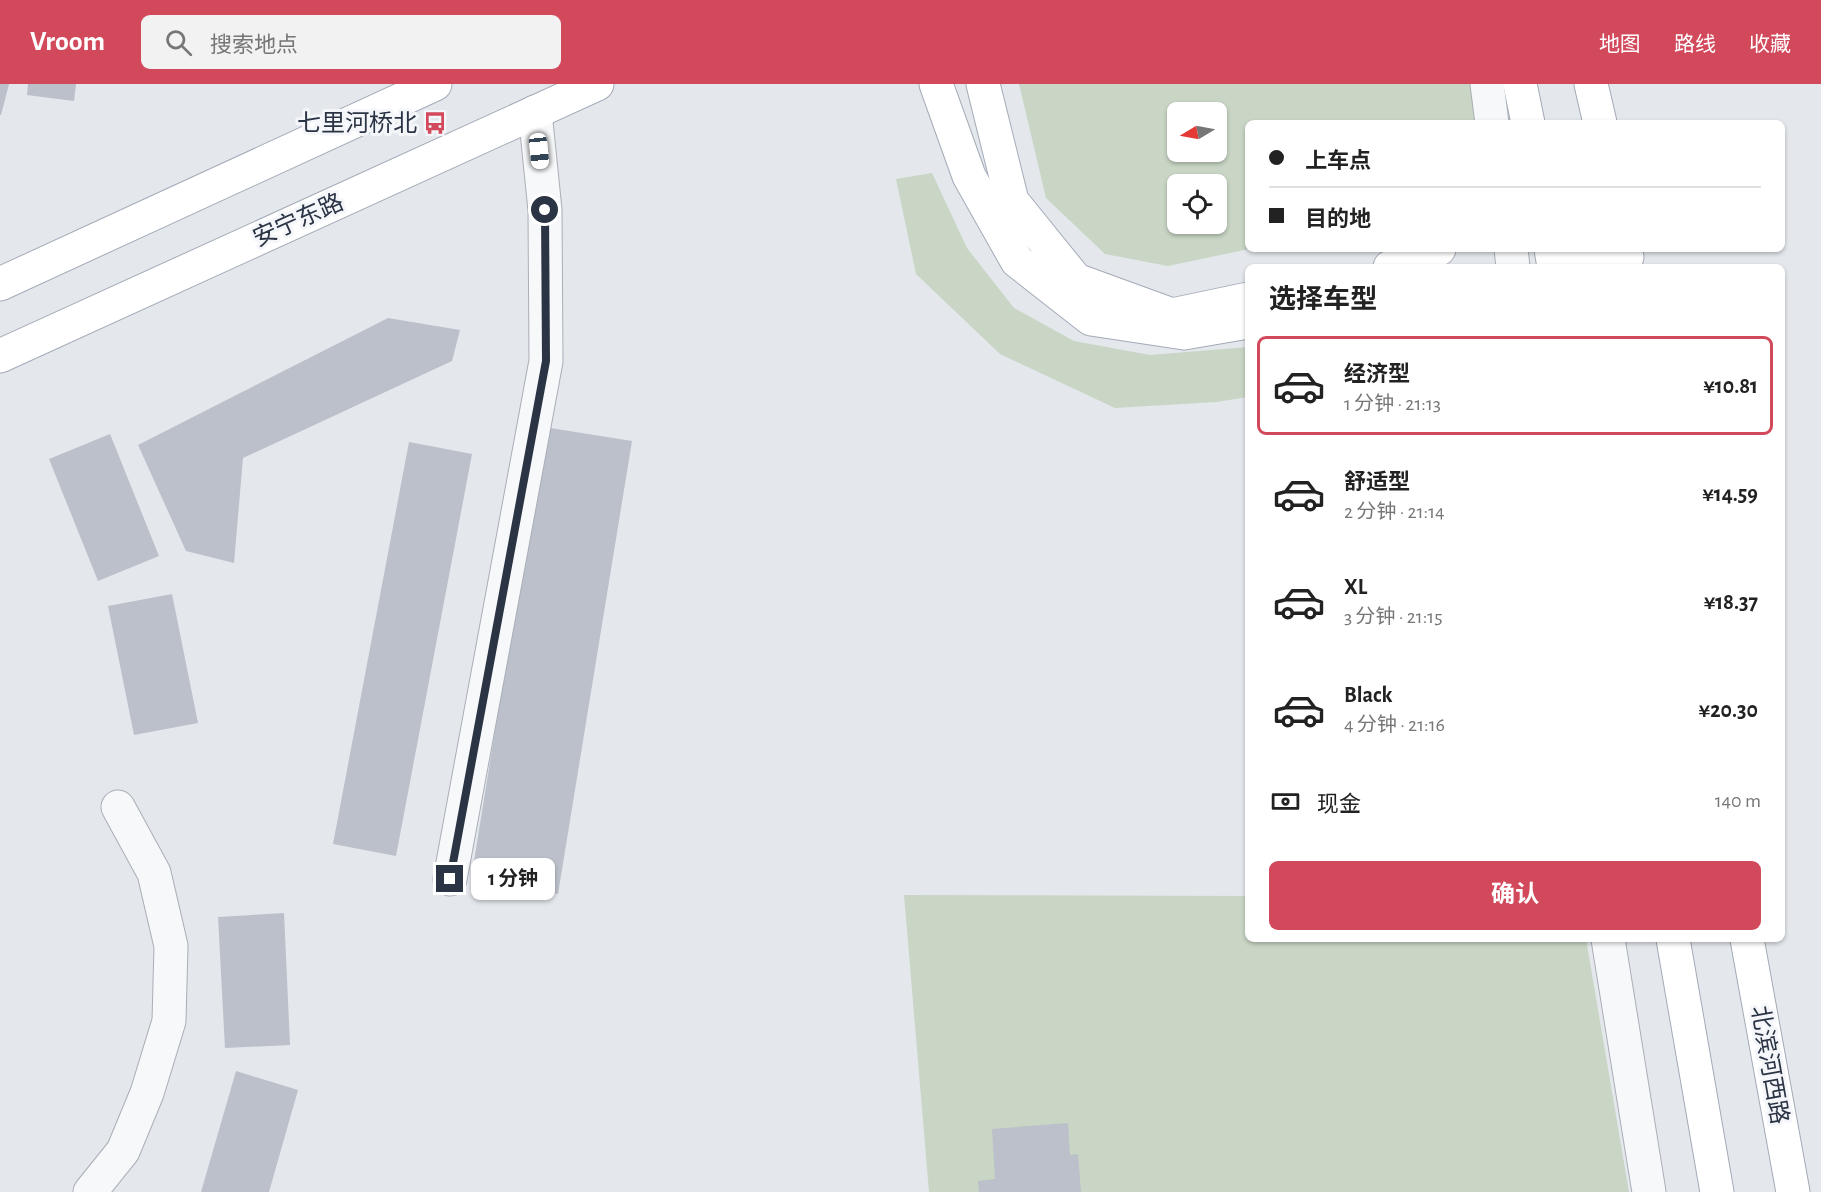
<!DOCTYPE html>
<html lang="zh">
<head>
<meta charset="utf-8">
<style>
  body { margin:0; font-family:"Alegreya Sans","Noto Sans SC",sans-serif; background:#f2f2f2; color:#222; height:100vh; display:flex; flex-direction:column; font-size:22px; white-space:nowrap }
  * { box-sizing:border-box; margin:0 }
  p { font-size:20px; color:#767676 }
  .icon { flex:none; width:33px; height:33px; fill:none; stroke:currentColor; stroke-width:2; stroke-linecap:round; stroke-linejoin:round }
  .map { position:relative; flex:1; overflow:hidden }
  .drawer { position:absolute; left:1245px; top:180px; width:540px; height:678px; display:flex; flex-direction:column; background:#fff; border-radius:9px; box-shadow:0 2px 4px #0004 }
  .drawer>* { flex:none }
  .hud { position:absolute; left:1245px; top:36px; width:540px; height:132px; border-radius:9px; box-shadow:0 2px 4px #0004; display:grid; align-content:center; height:132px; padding:0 24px; background:#fff }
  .needle { width:39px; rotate:260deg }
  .tools { position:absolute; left:1167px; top:18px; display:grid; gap:12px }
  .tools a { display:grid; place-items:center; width:60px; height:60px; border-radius:9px; background:#fff; box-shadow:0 2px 4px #0004; font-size:30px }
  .end { position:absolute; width:27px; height:27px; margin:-14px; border:8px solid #2b3445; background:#fff; box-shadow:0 0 0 3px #fff }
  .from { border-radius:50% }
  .bubble { position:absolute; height:42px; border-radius:9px; background:#fff; box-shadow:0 2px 4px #0004; font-size:20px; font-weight:700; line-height:42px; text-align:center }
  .car { position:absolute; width:18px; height:36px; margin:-18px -9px; border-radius:8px; box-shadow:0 0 4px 2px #0007; background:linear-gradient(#fff 24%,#345 0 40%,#fff 0 76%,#345 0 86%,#fff 0) }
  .hud b { display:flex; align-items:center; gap:21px; height:57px; font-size:22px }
  .hud b+b { border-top:2px solid #e0e0e0 }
  .hud i { width:15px; height:15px; background:#222 }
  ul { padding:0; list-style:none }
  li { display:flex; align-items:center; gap:18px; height:99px; margin:0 12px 9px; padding:0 12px; border:3px solid transparent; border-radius:9px }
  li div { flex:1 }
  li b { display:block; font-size:22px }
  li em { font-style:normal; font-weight:700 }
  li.selected { border-color:#d1495b }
  li>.icon { width:54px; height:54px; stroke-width:1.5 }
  h2 { padding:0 24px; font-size:27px; line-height:72px }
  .pay { display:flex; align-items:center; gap:15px; height:66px; padding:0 24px; font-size:22px }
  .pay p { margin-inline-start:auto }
  .action { display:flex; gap:12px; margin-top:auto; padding:12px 24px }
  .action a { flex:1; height:69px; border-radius:9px; background:#d1495b; color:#fff; font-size:24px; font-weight:700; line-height:69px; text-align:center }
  header { display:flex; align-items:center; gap:36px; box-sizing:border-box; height:84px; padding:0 30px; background:#d1495b; color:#fff }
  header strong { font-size:28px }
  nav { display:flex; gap:33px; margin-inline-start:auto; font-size:21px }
  .search { width:420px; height:54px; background:#f2f2f2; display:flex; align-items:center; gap:15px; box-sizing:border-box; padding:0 21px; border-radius:9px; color:#767676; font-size:22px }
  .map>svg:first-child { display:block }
  .green { fill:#c9d6c5; fill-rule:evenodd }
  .building { fill:#bbc0ca }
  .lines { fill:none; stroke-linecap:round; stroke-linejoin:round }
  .minor-casing { stroke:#a9aeb7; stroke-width:35 }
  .major-casing { stroke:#a3abb8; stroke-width:35 }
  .minor { stroke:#f7f8fa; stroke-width:33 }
  .major { stroke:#fff; stroke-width:33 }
  .route { stroke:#2b3445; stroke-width:8 }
  .labels { text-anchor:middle; stroke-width:6; stroke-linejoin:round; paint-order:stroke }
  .poi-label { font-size:24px; fill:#2b3445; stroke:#f4f6f9; text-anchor:end }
  .street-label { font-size:24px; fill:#2b3445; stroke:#f4f6f9 }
</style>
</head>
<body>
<header>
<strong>Vroom</strong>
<div class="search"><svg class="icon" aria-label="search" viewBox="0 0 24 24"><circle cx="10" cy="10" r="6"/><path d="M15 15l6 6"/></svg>搜索地点</div>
<nav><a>地图</a><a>路线</a><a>收藏</a></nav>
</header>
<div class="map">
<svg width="1821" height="1108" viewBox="0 0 1821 1108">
  <rect width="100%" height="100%" fill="#e4e7ec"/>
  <g class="green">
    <path d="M1019 0H1473L1479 24 1473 39H1248L1249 165 1168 182 1105 170 1046 114ZM1178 28H1216V68H1178ZM1178 100H1216V140H1178Z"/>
    <path d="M932 89 967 164 1014 224 1074 257 1150 271 1248 263V313L1216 318 1115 324 1000 270 916 190 896 95Z"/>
    <path d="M904 811 1248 812V855H1586L1629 1108H929Z"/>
  </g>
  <g class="building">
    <path d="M0 0H9L1 31H0Z"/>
    <path d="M28 0H76L74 17 27 11Z"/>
    <path d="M388 234 460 246 452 277 243 374 234 479 186 467 138 361Z"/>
    <path d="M544 343 632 357 558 810 471 796Z"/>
    <path d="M110 350 159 472 98 497 49 375Z"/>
    <path d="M409 358 472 370 396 772 333 760Z"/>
    <path d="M172 510 198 639 134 651 108 522Z"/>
    <path d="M284 829 290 961 225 964 218 833Z"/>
    <path d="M236 987 298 1006 269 1108H201Z"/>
    <path d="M1068 1039 1070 1071 1078 1070 1081 1108H979L978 1097 995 1095 992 1045Z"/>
  </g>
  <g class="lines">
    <g class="minor-casing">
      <g id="minor">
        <path d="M1487 0 1492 39"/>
        <path d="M1511 165 1513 183"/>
        <path d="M450 795 546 277 545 126 535 28"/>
        <path d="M1608 855 1649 1108"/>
        <path d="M90 1108 123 1067 147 1009 169 937 171 862 154 789 118 723"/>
      </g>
    </g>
    <g class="major-casing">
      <g id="major">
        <path d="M936 0 969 92 1017 177 1091 235 1184 249 1248 238"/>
        <path d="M983 0 1012 117 1076 196 1172 231 1248 215"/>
        <path d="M1520 0 1528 39"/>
        <path d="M1591 0 1600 39"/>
        <path d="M1551 165 1554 183"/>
        <path d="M1390 183 1439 165"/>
        <path d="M1575 183 1627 173"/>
        <path d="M0 200 435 0"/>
        <path d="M0 272 597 0"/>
        <path d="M1673 855 1717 1108"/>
        <path d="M1747 855 1793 1108"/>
      </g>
    </g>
    <use href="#minor" class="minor"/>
    <use href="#major" class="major"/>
  </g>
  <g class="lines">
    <path class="route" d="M450 795 546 277 545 126"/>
  </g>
  <defs>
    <g id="bus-bare" transform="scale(1.8)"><path d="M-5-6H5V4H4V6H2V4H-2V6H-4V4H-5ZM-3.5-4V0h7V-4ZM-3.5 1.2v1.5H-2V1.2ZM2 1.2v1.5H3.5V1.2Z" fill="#d1495b" stroke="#f4f6f9" stroke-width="2.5" paint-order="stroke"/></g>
  </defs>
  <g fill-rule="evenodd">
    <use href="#bus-bare" x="435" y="39"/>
  </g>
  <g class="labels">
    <g class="poi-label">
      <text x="417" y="47">七里河桥北</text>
    </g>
    <g class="street-label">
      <text transform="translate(298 136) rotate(-24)" y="8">安宁东路</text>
      <text transform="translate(1770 981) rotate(80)" y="8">北滨河西路</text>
    </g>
  </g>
</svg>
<div class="tools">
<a><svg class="needle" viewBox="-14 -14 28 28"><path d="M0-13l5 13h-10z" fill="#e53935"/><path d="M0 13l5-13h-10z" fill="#767676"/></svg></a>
<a><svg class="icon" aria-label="locate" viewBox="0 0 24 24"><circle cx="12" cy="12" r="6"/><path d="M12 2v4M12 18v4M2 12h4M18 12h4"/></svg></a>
</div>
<i class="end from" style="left:545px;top:126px"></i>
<i class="end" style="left:450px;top:795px"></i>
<div class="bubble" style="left:471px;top:774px;width:84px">1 分钟</div>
<i class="car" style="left:539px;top:67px;rotate:174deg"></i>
<div class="hud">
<b><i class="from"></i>上车点</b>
<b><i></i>目的地</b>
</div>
<section class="drawer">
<h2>选择车型</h2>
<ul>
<li class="selected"><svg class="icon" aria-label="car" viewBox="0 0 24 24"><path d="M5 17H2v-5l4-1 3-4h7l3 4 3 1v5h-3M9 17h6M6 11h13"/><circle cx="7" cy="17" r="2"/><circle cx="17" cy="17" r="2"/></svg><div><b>经济型</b><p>1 分钟 · 21:13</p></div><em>¥10.81</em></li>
<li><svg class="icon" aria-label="car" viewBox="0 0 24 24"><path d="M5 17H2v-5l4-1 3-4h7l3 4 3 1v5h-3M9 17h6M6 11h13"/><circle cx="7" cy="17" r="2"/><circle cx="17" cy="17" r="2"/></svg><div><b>舒适型</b><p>2 分钟 · 21:14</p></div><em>¥14.59</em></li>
<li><svg class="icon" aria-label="car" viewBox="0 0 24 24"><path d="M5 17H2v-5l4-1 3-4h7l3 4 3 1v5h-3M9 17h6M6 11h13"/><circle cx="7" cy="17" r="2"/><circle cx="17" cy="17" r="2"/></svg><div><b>XL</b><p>3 分钟 · 21:15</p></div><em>¥18.37</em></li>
<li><svg class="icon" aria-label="car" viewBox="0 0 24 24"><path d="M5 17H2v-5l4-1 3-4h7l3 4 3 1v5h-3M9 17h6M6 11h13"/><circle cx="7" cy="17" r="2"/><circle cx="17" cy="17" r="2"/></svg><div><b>Black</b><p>4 分钟 · 21:16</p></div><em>¥20.30</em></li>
</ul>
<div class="pay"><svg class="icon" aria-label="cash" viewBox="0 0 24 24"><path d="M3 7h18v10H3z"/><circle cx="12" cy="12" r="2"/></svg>现金<p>140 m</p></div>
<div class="action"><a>确认</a></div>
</section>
</div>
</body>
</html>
